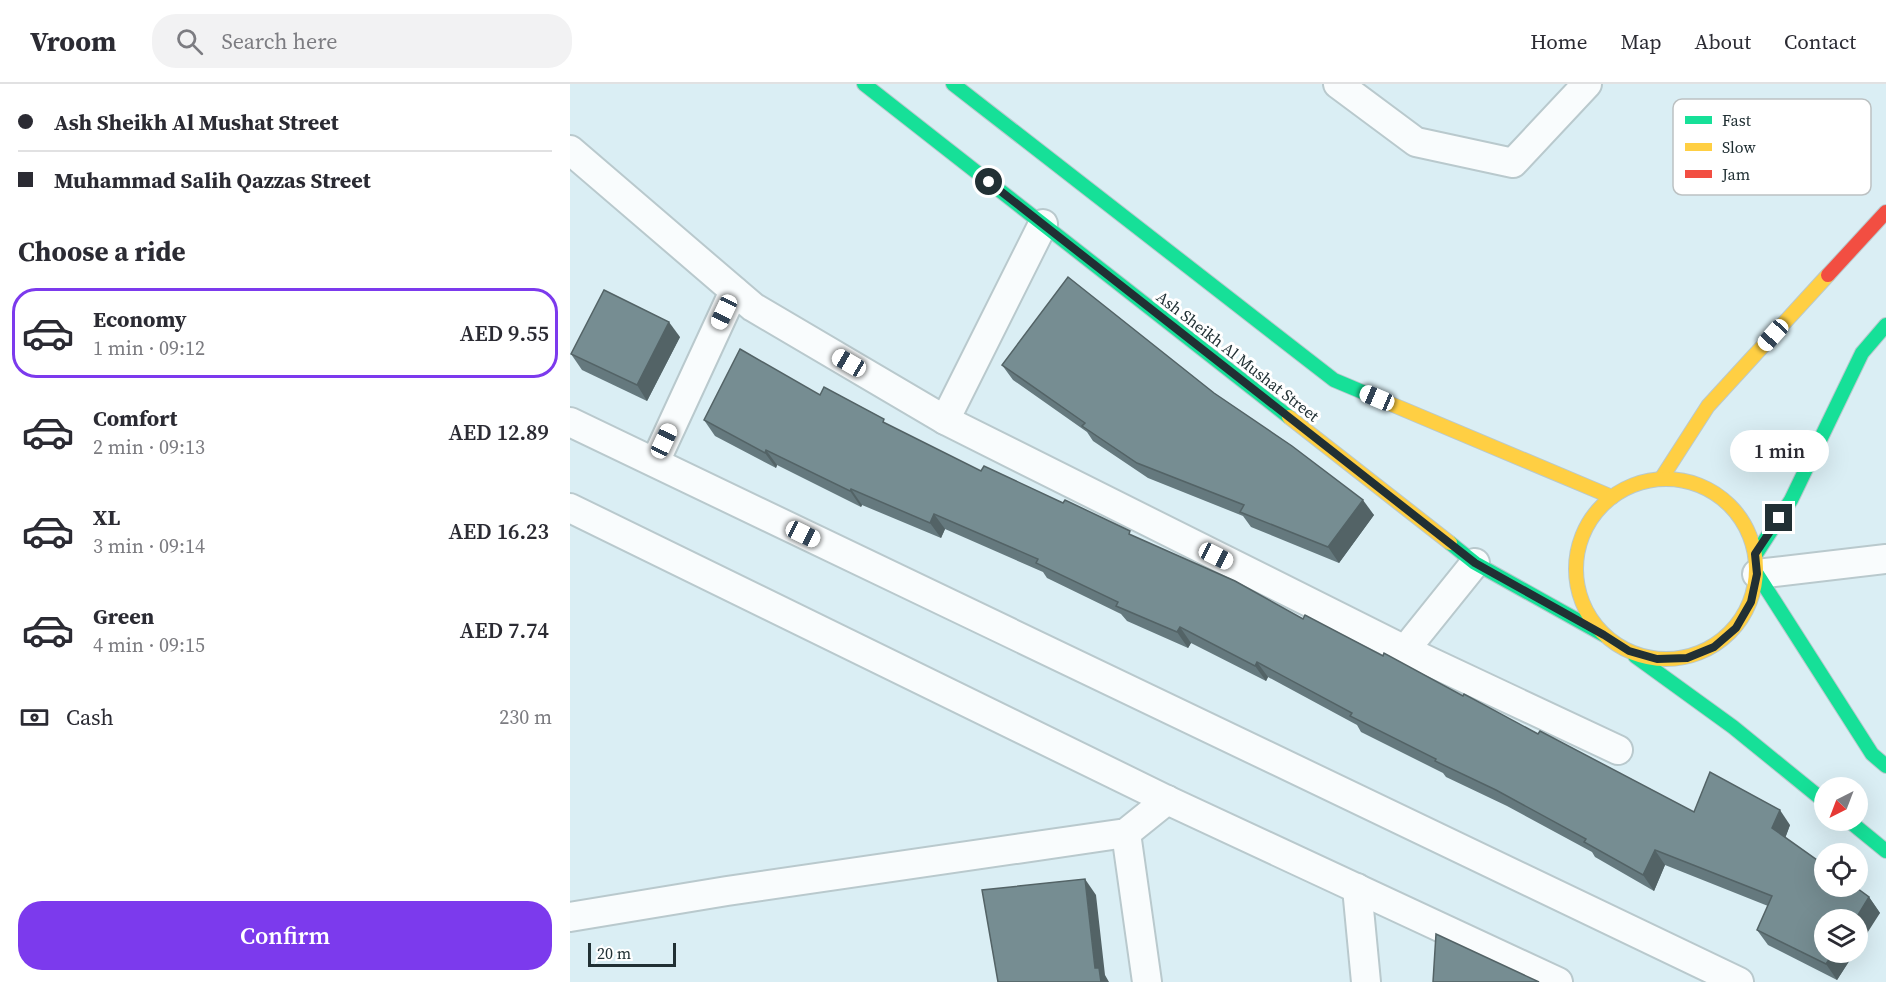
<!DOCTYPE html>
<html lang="en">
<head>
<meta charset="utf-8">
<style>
  body { margin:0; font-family:"Source Serif 4",serif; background:#f2f2f3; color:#2b2b33; height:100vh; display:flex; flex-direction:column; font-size:22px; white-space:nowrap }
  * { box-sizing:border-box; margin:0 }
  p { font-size:20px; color:#7c7c81 }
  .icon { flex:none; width:33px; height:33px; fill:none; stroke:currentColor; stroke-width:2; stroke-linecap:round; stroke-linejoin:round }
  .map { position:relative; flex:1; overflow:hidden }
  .sheet { display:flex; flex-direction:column; background:#fff; width:570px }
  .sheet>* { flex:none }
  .hud { display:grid; align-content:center; height:132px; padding:0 18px; background:#fff }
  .needle { width:39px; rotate:222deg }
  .fabs { position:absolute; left:1244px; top:693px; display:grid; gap:12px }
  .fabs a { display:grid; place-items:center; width:54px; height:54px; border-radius:50%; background:#fff; box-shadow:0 6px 24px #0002; font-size:30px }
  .scale { position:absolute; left:18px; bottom:15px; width:88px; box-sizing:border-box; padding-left:6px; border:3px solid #213034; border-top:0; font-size:16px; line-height:21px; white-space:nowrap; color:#213034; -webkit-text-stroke:4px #fff; paint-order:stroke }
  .end { position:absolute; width:27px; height:27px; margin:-14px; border:8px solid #213034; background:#fff; box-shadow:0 0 0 3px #fff }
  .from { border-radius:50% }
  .bubble { position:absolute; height:42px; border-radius:21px; background:#fff; box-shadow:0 6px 24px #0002; font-size:20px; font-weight:600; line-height:42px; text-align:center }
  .car { position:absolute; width:18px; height:36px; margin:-18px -9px; border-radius:8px; box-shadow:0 0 4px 2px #0007; background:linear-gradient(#fff 24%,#345 0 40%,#fff 0 76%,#345 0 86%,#fff 0) }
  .hud b { display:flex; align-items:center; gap:21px; height:57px; font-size:22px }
  .hud b+b { border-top:2px solid #e1e1e2 }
  .hud i { width:15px; height:15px; background:#2b2b33 }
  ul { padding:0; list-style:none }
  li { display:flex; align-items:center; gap:18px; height:90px; margin:0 12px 9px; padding:0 6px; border:3px solid transparent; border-radius:24px }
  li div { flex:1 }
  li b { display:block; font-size:22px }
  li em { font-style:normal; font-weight:600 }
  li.on { border-color:#7c3aed }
  li>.icon { width:54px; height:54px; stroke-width:1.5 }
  h2 { padding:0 18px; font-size:27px; line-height:72px }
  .pay { display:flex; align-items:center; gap:15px; height:66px; padding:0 18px; font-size:22px }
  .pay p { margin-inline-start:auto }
  .primary-button { display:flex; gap:12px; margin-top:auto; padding:12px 18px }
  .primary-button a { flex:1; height:69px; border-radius:24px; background:#7c3aed; color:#fff; font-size:24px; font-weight:600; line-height:69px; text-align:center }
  header { display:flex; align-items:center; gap:36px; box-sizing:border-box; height:84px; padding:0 30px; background:#fff; border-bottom:2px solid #e1e1e2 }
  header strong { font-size:28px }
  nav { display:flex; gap:33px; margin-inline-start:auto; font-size:21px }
  .search { width:420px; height:54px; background:#f2f2f3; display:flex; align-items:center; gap:15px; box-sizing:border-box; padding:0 21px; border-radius:24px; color:#7c7c81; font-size:22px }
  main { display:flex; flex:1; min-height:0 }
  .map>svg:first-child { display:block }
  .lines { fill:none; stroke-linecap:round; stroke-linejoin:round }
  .street-casing { stroke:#b9c9cd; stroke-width:32 }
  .fast-casing { stroke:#b9c9cd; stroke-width:16 }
  .slow-casing { stroke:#b9c9cd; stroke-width:16 }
  .jam-casing { stroke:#b9c9cd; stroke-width:16 }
  .street { stroke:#f9fcfd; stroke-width:28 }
  .fast { stroke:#16e098; stroke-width:14 }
  .slow { stroke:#ffcf43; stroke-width:14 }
  .jam { stroke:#f24e42; stroke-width:14 }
  .wall { fill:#65797e }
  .shaded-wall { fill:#536366 }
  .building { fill:#768d92; stroke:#536366; stroke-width:1.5 }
  .route { stroke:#213034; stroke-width:8 }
  .labels { text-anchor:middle; stroke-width:6; stroke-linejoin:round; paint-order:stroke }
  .street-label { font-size:16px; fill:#213034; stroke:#fff }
  .key { fill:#fff; stroke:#bcc1c2; stroke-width:1.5 }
  .key-label { font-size:16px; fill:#213034 }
</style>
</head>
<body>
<header>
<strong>Vroom</strong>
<div class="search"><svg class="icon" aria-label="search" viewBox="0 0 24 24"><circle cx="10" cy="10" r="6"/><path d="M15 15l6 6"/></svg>Search here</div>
<nav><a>Home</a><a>Map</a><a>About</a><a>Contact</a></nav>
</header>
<main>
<section class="sheet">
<div class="hud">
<b><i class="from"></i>Ash Sheikh Al Mushat Street</b>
<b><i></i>Muhammad Salih Qazzas Street</b>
</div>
<h2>Choose a ride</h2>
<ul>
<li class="on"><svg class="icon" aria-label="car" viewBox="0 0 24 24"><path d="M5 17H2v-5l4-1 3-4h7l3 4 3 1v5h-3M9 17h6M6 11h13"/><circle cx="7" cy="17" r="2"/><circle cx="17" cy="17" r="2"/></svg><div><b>Economy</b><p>1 min · 09:12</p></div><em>AED 9.55</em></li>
<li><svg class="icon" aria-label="car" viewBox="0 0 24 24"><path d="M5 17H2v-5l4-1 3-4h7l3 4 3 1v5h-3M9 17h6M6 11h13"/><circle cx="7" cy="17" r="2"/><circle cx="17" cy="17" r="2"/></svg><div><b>Comfort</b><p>2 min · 09:13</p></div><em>AED 12.89</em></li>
<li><svg class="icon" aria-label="car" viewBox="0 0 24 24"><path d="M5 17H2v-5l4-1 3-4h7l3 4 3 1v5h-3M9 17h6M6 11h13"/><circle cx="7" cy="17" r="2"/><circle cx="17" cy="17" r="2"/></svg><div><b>XL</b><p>3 min · 09:14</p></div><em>AED 16.23</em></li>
<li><svg class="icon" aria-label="car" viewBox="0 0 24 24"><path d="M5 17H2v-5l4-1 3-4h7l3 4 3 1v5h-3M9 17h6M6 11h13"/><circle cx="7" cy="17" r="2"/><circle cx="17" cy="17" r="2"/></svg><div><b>Green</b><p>4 min · 09:15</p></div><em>AED 7.74</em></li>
</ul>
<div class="pay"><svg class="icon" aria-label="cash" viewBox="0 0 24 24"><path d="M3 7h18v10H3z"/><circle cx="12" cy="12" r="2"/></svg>Cash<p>230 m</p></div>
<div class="primary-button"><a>Confirm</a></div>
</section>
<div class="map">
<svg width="1316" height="898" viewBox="0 0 1316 898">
  <rect width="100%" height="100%" fill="#daeef4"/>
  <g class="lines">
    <g class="street-casing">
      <g id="street">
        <path d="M768 0 846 58 943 79 1017 0"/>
        <path d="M0 66 183 223 375 336 473 140"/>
        <path d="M375 336 835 566 905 479"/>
        <path d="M0 338 1169 898"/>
        <path d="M85 378 164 207"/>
        <path d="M0 424 597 716 988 898"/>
        <path d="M1187 490 1316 475"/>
        <path d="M835 566 1048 666"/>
        <path d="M556 749 577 898"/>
        <path d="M787 804 796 898"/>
        <path d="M0 833 157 807 556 749 597 716"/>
      </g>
    </g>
    <g class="fast-casing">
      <g id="fast">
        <path d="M294 0 719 333"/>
        <path d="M383 0 764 296 802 312"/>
        <path d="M880 459 905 479 1034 551"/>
        <path d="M1186 470 1221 416 1292 269 1316 241"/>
        <path d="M1187 490 1302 670 1316 682"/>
        <path d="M1065 572 1163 643 1254 717"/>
        <path d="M1278 736 1316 767"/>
      </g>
    </g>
    <g class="slow-casing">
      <g id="slow">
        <path d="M802 312 1042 413"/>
        <path d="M719 333 880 459"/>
        <path d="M1091 395 1138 322 1258 191"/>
        <circle cx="1096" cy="485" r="90"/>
      </g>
    </g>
    <g class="jam-casing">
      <path id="jam" d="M1258 191 1316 128"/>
    </g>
    <use href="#street" class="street"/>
    <use href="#fast" class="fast"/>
    <use href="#slow" class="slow"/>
    <use href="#jam" class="jam"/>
  </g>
  <g class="wall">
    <path d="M110 253 77 317 12 286 1 270Z"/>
    <path d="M432 281 644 309 804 431 769 479 681 443 673 432 578 394 523 357 517 348 443 296Z"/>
    <path d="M250 311 319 342 411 387 564 453 733 535 813 572 1124 728 1220 741 1215 754 1299 813 1310 829 1254 868H1285L1267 896 1198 861 1187 846 1198 822 1095 781 1084 807 1025 773 1022 768 937 722 876 693 873 689 791 648 787 641 698 593 696 597 621 559 618 564 557 537 551 530 477 494 473 488 375 445 371 454 292 421 291 423 207 381 206 384 145 352 134 336Z"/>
  </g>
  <g class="shaded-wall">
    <path d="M99 238 110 253 77 317 67 301Z"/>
    <path d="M196 366 207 381 206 384 195 369Z"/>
    <path d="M281 405 292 421 291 423 280 407Z"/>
    <path d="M793 416 804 431 769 479 758 463Z"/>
    <path d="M364 430 375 445 371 454 360 439Z"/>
    <path d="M610 543 621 559 618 564 607 548Z"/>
    <path d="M687 578 698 593 696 597 685 582Z"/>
    <path d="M1210 726 1220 741 1213 760 1202 744Z"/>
    <path d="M1085 766 1095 781 1084 807 1073 791Z"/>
    <path d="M515 795 526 811 535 891 539 898H531L525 884Z"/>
    <path d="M1299 813 1310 829 1287 865V836H1285Z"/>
    <path d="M1264 868H1285L1267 896 1256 880Z"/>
  </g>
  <g class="building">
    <path d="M498 193 644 309 722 362 793 416 758 463 670 428 674 421 567 379 512 342 515 339 432 281Z"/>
    <path d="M34 206 99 238 67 301 1 270Z"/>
    <path d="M170 265 250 311 254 303 314 335 313 338 411 387 414 382 493 419 495 416 560 447 559 450 665 497 733 535 735 531 813 572 814 569 893 612 894 610 968 650 970 647 1124 728 1140 688 1210 726 1202 744 1254 781V802H1284L1299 813 1285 836H1254V868H1264L1256 880 1187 846 1202 812 1085 766 1073 791 1014 758 1016 755 926 706 865 677 866 675 780 632 782 629 687 578 685 582 610 543 607 548 546 522 548 518 466 479 468 475 364 430 360 439 281 405 280 407 196 366 195 369 134 336Z"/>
    <path d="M515 795 525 884H529L531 898H428L412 806Z"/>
    <path d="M866 850 969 898H863Z"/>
  </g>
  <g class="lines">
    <path class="route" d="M419 98 905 479 1034 551 1059 567 1087 575 1117 574 1144 563 1166 544 1181 518 1187 490 1185 470 1209 434"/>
  </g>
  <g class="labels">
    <g class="street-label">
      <text transform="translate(668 272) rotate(38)" y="6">Ash Sheikh Al Mushat Street</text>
    </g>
  </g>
  <rect x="1103" y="15" width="198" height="96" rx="9" class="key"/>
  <rect x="1115" y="32" width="27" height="8" fill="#16e098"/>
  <rect x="1115" y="59" width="27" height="8" fill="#ffcf43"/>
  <rect x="1115" y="86" width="27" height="8" fill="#f24e42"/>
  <g class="key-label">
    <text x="1152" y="42">Fast</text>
    <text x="1152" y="69">Slow</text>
    <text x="1152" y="96">Jam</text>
  </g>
</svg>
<div class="fabs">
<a><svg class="needle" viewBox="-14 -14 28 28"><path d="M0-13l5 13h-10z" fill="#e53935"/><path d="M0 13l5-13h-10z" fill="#7c7c81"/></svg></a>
<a><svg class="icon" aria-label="locate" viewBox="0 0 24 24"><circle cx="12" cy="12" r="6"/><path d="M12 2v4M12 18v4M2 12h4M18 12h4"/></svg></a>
<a><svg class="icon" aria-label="layers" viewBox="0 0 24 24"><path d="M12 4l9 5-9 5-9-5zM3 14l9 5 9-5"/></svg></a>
</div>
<div class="scale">20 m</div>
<i class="end from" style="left:419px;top:98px"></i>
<i class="end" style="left:1209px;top:434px"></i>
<div class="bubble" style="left:1160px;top:346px;width:99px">1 min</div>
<i class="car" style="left:154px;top:228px;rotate:205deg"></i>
<i class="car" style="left:1203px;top:251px;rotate:222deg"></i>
<i class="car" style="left:279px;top:279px;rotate:300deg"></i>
<i class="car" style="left:807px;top:314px;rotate:293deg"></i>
<i class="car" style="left:94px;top:357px;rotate:25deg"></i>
<i class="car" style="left:233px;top:450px;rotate:116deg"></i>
<i class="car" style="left:646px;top:472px;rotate:117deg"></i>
</div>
</main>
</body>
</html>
